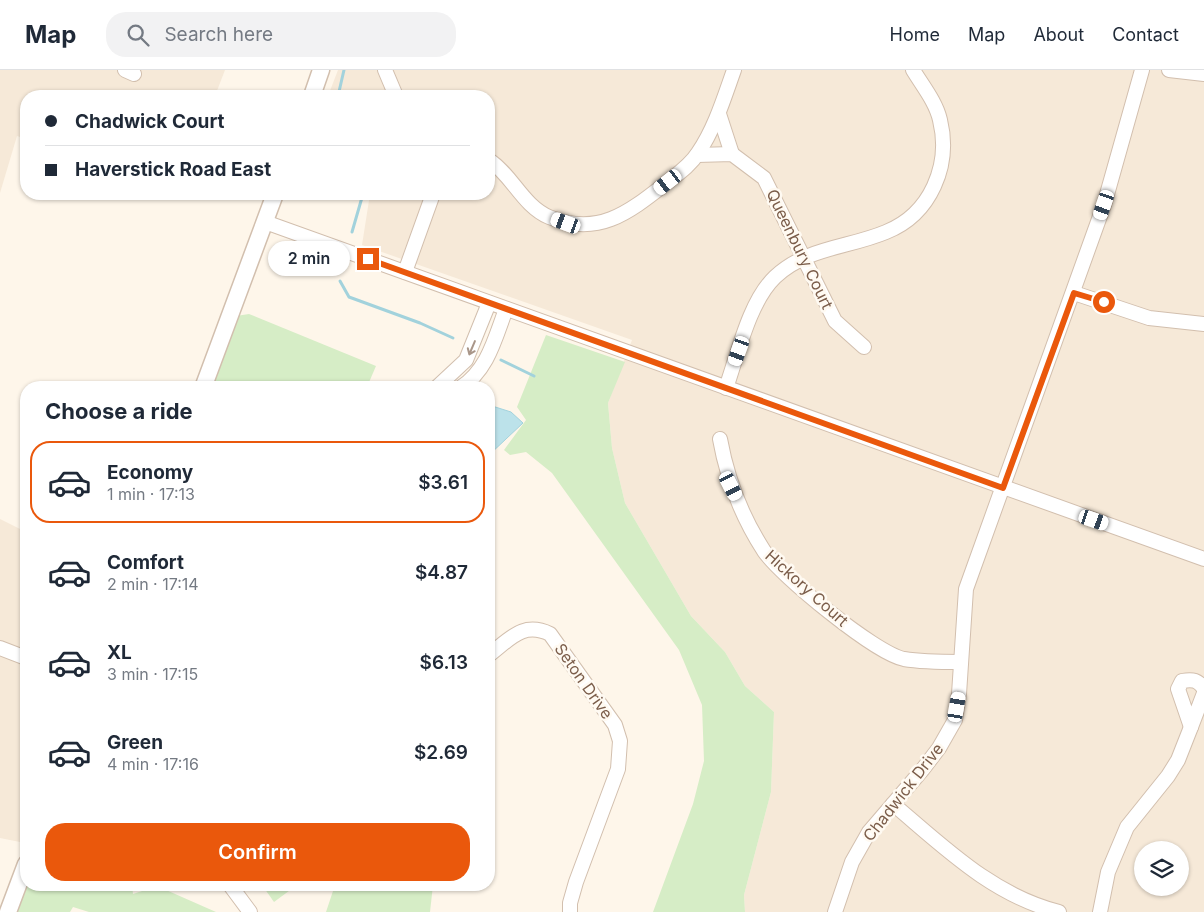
<!DOCTYPE html>
<html lang="en">
<head>
<meta charset="utf-8">
<style>
  body { margin:0; font-family:Inter,sans-serif; background:#f2f2f3; color:#1f2937; height:100vh; display:flex; flex-direction:column; font-size:19px; white-space:nowrap }
  * { box-sizing:border-box; margin:0 }
  p { font-size:16px; color:#747a83 }
  .icon { flex:none; width:28px; height:28px; fill:none; stroke:currentColor; stroke-width:2; stroke-linecap:round; stroke-linejoin:round }
  .map { position:relative; flex:1; overflow:hidden }
  .details { position:absolute; left:20px; top:311px; width:475px; height:510px; display:flex; flex-direction:column; background:#fff; border-radius:20px; box-shadow:0 1px 4px #0004 }
  .details>* { flex:none }
  .banner { position:absolute; left:20px; top:20px; width:475px; height:110px; border-radius:20px; box-shadow:0 1px 4px #0004; display:grid; align-content:center; height:110px; padding:0 25px; background:#fff }
  .controls { position:absolute; left:1134px; top:771px; display:grid; gap:10px }
  .controls a { display:grid; place-items:center; width:55px; height:55px; border-radius:50%; background:#fff; box-shadow:0 1px 4px #0004; font-size:25px }
  .end { position:absolute; width:22px; height:22px; margin:-11px; border:6px solid #ea580c; background:#fff; box-shadow:0 0 0 2px #fff }
  .from { border-radius:50% }
  .bubble { position:absolute; height:35px; border-radius:18px; background:#fff; box-shadow:0 1px 4px #0004; font-size:16px; font-weight:600; line-height:35px; text-align:center }
  .car { position:absolute; width:15px; height:30px; margin:-15px -8px; border-radius:6px; box-shadow:0 0 4px 1px #0007; background:linear-gradient(#fff 24%,#345 0 40%,#fff 0 76%,#345 0 86%,#fff 0) }
  .banner b { display:flex; align-items:center; gap:18px; height:48px; font-size:19px }
  .banner b+b { border-top:1px solid #e0e1e3 }
  .banner i { width:12px; height:12px; background:#1f2937 }
  ul { padding:0; list-style:none }
  li { display:flex; align-items:center; gap:15px; height:82px; margin:0 10px 8px; padding:0 15px; border:2px solid transparent; border-radius:20px }
  li div { flex:1 }
  li b { display:block; font-size:19px }
  li em { font-style:normal; font-weight:600 }
  li.current { border-color:#ea580c }
  li>.icon { width:45px; height:45px; stroke-width:1.5 }
  h2 { padding:0 25px; font-size:22px; line-height:60px }
  .action { display:flex; gap:10px; margin-top:auto; padding:10px 25px }
  .action a { flex:1; height:58px; border-radius:20px; background:#ea580c; color:#fff; font-size:20px; font-weight:600; line-height:58px; text-align:center }
  header { display:flex; align-items:center; gap:30px; box-sizing:border-box; height:70px; padding:0 25px; background:#fff; border-bottom:1px solid #e0e1e3 }
  header strong { font-size:24px }
  nav { display:flex; gap:28px; margin-inline-start:auto; font-size:18px }
  .search { width:350px; height:45px; background:#f2f2f3; display:flex; align-items:center; gap:12px; box-sizing:border-box; padding:0 18px; border-radius:20px; color:#747a83; font-size:19px }
  .map>svg:first-child { display:block }
  .residential { fill:#f6e9d8; fill-rule:evenodd }
  .green { fill:#d6edc6 }
  .water { fill:#bce2ea; stroke:#a2d2dc }
  .lines { fill:none; stroke-linecap:round; stroke-linejoin:round }
  .stream { stroke:#a2d2dc; stroke-width:3 }
  .minor-casing { stroke:#d2bfae; stroke-width:16 }
  .tertiary-casing { stroke:#d2bfae; stroke-width:19 }
  .minor { stroke:#fff; stroke-width:14 }
  .tertiary { stroke:#fff; stroke-width:16 }
  .oneway { stroke:#a99689 }
  .route { stroke:#ea580c; stroke-width:6 }
  .labels { text-anchor:middle; stroke-width:5; stroke-linejoin:round; paint-order:stroke }
  .street-label { font-size:16px; fill:#7b5d4a; stroke:#fffaf2 }
</style>
</head>
<body>
<header>
<strong>Map</strong>
<div class="search"><svg class="icon" aria-label="search" viewBox="0 0 24 24"><circle cx="10" cy="10" r="6"/><path d="M15 15l6 6"/></svg>Search here</div>
<nav><a>Home</a><a>Map</a><a>About</a><a>Contact</a></nav>
</header>
<div class="map">
<svg width="1204" height="842" viewBox="0 0 1204 842">
  <rect width="100%" height="100%" fill="#fef6ea"/>
  <g class="residential">
    <path d="M0 0H225L215 26H26V69L17 66 0 123Z"/>
    <path d="M338 0H1204V842H745L744 825 771 722 774 642 745 616 725 582 691 546 625 433 612 378 608 333 632 270 362 175 370 124H489V26H328ZM1142 780H1180V818H1142Z"/>
    <path d="M0 449 26 462V753L20 772 0 768Z"/>
  </g>
  <g class="green">
    <path d="M249 244 376 296 367 317 211 318 236 246Z"/>
    <path d="M546 265 625 292 608 333 612 378 625 433 691 546 725 582 745 616 774 642 771 722 744 825 745 842H653L693 734 704 691 702 635 679 580 552 403 526 382 510 385 504 380 526 350 517 337Z"/>
    <path d="M26 815H132L133 824 157 816 216 842H89L73 837 70 842H15Z"/>
    <path d="M262 815H297L274 832Z"/>
    <path d="M335 815H433L430 842H326Z"/>
  </g>
  <g class="water">
    <path d="M215 124H245L240 129Z"/>
    <path d="M489 335 511 342 523 353 489 385Z"/>
  </g>
  <g class="lines">
    <g class="stream">
      <path d="M338 26 344 0"/>
      <path d="M352 162 363 124"/>
      <path d="M340 211 349 227 420 253 453 268"/>
      <path d="M501 290 534 306"/>
    </g>
    <g class="minor-casing">
      <g id="minor">
        <path d="M125 0 134 4"/>
        <path d="M385 0 396 26"/>
        <path d="M1169 0 1204 4"/>
        <path d="M719 44 732 84"/>
        <path d="M697 85 732 84 764 108 835 251 864 277"/>
        <path d="M489 90C512 105 523 136 549 147 598 167 628 143 665 114 676 105 690 96 698 83 715 58 724 28 734 0"/>
        <path d="M265 152 1204 489"/>
        <path d="M405 202 433 124"/>
        <path d="M1074 223 1149 248 1204 254"/>
        <path d="M436 318 466 290 489 233"/>
        <path d="M460 318C488 300 495 268 506 239"/>
        <path d="M726 318C738 284 749 232 775 207 807 177 848 178 886 162 931 144 951 95 940 50 936 32 922 15 913 0"/>
        <path d="M720 369C727 408 742 447 764 481 781 506 875 583 904 589 922 592 943 592 961 592"/>
        <path d="M0 578 26 588"/>
        <path d="M489 585C510 569 523 551 550 564L615 655 620 671 618 699 576 812 570 833V842"/>
        <path d="M1204 619C1198 610 1193 609 1182 611L1178 619 1191 657 1204 623"/>
        <path d="M893 734C944 777 992 825 1059 842"/>
        <path d="M230 815 250 842"/>
        <path d="M835 842 852 792 869 762 923 699 939 678 955 650 959 624 966 519 1104 135 1142 0"/>
        <path d="M1100 842 1108 802 1127 757 1168 706 1178 690 1191 657"/>
      </g>
    </g>
    <g class="tertiary-casing">
      <g id="tertiary">
        <path d="M312 26 321 0"/>
        <path d="M203 318 275 124"/>
        <path d="M8 842 26 794"/>
      </g>
    </g>
    <use href="#minor" class="minor"/>
    <use href="#tertiary" class="tertiary"/>
  </g>
  <defs><path id="oneway-shaft" d="M-6 0H5M1.5-3L5.5 0L1.5 3" fill="none" stroke-width="1.6" stroke-linecap="round" stroke-linejoin="round" transform="scale(1.25)"/></defs>
  <use class="oneway" href="#oneway-shaft" transform="translate(472 278) rotate(113)"/>
  <g class="lines">
    <path class="route" d="M368 189 1003 418 1074 223 1104 232"/>
  </g>
  <g class="labels">
    <g class="street-label">
      <text transform="translate(800 179) rotate(64)" y="6">Queenbury Court</text>
      <text transform="translate(807 518) rotate(42)" y="6">Hickory Court</text>
      <text transform="translate(584 611) rotate(55)" y="6">Seton Drive</text>
      <text transform="translate(903 722) rotate(-52)" y="6">Chadwick Drive</text>
    </g>
  </g>
</svg>
<div class="controls">
<a><svg class="icon" aria-label="layers" viewBox="0 0 24 24"><path d="M12 4l9 5-9 5-9-5zM3 14l9 5 9-5"/></svg></a>
</div>
<i class="end from" style="left:1104px;top:232px"></i>
<i class="end" style="left:368px;top:189px"></i>
<div class="bubble" style="left:268px;top:171px;width:82px">2 min</div>
<i class="car" style="left:668px;top:112px;rotate:232deg"></i>
<i class="car" style="left:1104px;top:135px;rotate:199deg"></i>
<i class="car" style="left:566px;top:153px;rotate:290deg"></i>
<i class="car" style="left:739px;top:281px;rotate:200deg"></i>
<i class="car" style="left:731px;top:416px;rotate:153deg"></i>
<i class="car" style="left:1094px;top:450px;rotate:109deg"></i>
<i class="car" style="left:957px;top:637px;rotate:10deg"></i>
<div class="banner">
<b><i class="from"></i>Chadwick Court</b>
<b><i></i>Haverstick Road East</b>
</div>
<section class="details">
<h2>Choose a ride</h2>
<ul>
<li class="current"><svg class="icon" aria-label="car" viewBox="0 0 24 24"><path d="M5 17H2v-5l4-1 3-4h7l3 4 3 1v5h-3M9 17h6M6 11h13"/><circle cx="7" cy="17" r="2"/><circle cx="17" cy="17" r="2"/></svg><div><b>Economy</b><p>1 min · 17:13</p></div><em>$3.61</em></li>
<li><svg class="icon" aria-label="car" viewBox="0 0 24 24"><path d="M5 17H2v-5l4-1 3-4h7l3 4 3 1v5h-3M9 17h6M6 11h13"/><circle cx="7" cy="17" r="2"/><circle cx="17" cy="17" r="2"/></svg><div><b>Comfort</b><p>2 min · 17:14</p></div><em>$4.87</em></li>
<li><svg class="icon" aria-label="car" viewBox="0 0 24 24"><path d="M5 17H2v-5l4-1 3-4h7l3 4 3 1v5h-3M9 17h6M6 11h13"/><circle cx="7" cy="17" r="2"/><circle cx="17" cy="17" r="2"/></svg><div><b>XL</b><p>3 min · 17:15</p></div><em>$6.13</em></li>
<li><svg class="icon" aria-label="car" viewBox="0 0 24 24"><path d="M5 17H2v-5l4-1 3-4h7l3 4 3 1v5h-3M9 17h6M6 11h13"/><circle cx="7" cy="17" r="2"/><circle cx="17" cy="17" r="2"/></svg><div><b>Green</b><p>4 min · 17:16</p></div><em>$2.69</em></li>
</ul>
<div class="action"><a>Confirm</a></div>
</section>
</div>
</body>
</html>
